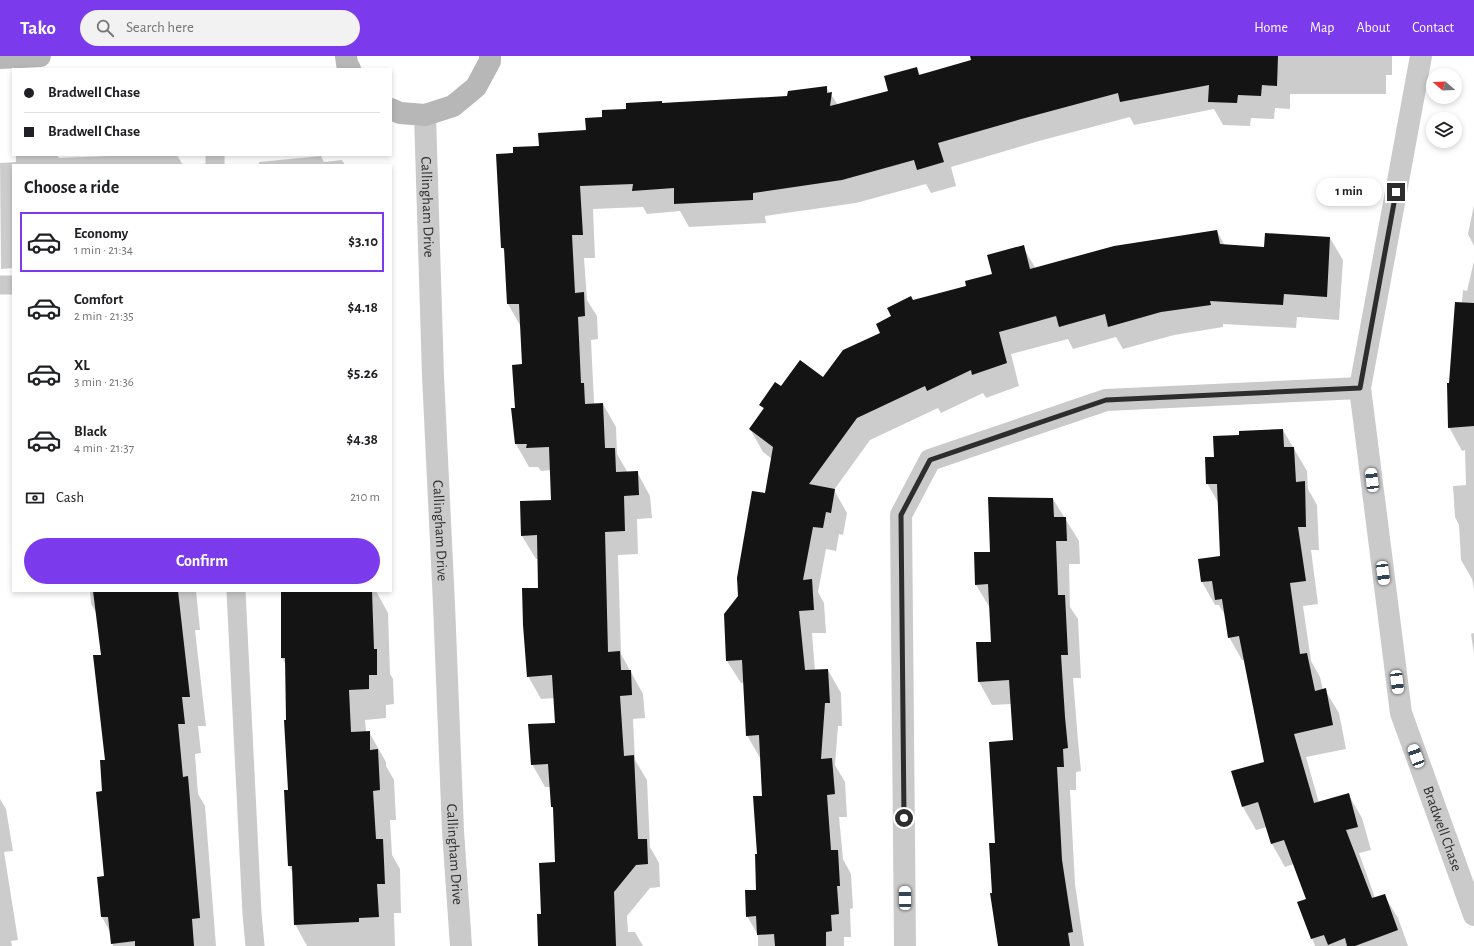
<!DOCTYPE html>
<html lang="en">
<head>
<meta charset="utf-8">
<style>
  body { margin:0; font-family:"Alegreya Sans",sans-serif; background:#f2f2f2; color:#202124; height:100vh; display:flex; flex-direction:column; font-size:15px; white-space:nowrap }
  * { box-sizing:border-box; margin:0 }
  p { font-size:13px; color:#757577 }
  .icon { flex:none; width:22px; height:22px; fill:none; stroke:currentColor; stroke-width:2; stroke-linecap:round; stroke-linejoin:round }
  .map { position:relative; flex:1; overflow:hidden }
  .drawer { position:absolute; left:12px; top:108px; width:380px; height:428px; display:flex; flex-direction:column; background:#fff; border-radius:0px; box-shadow:0 2px 6px #0003 }
  .drawer>* { flex:none }
  .banner { position:absolute; left:12px; top:12px; width:380px; height:88px; border-radius:0px; box-shadow:0 2px 6px #0003; display:grid; align-content:center; height:88px; padding:0 12px; background:#fff }
  .needle { width:26px; rotate:289deg }
  .controls { position:absolute; left:1426px; top:12px; display:grid; gap:8px }
  .controls a { display:grid; place-items:center; width:36px; height:36px; border-radius:50%; background:#fff; box-shadow:0 2px 6px #0003; font-size:20px }
  .end { position:absolute; width:18px; height:18px; margin:-9px; border:5px solid #2d2d2d; background:#fff; box-shadow:0 0 0 2px #fff }
  .from { border-radius:50% }
  .bubble { position:absolute; height:28px; border-radius:14px; background:#fff; box-shadow:0 2px 6px #0003; font-size:13px; font-weight:700; line-height:28px; text-align:center }
  .car { position:absolute; width:12px; height:24px; margin:-12px -6px; border-radius:5px; box-shadow:0 0 3px 1px #0007; background:linear-gradient(#fff 24%,#345 0 40%,#fff 0 76%,#345 0 86%,#fff 0) }
  .banner b { display:flex; align-items:center; gap:14px; height:38px; font-size:15px }
  .banner b+b { border-top:1px solid #e0e0e0 }
  .banner i { width:10px; height:10px; background:#202124 }
  ul { padding:0; list-style:none }
  li { display:flex; align-items:center; gap:12px; height:60px; margin:0 8px 6px; padding:0 4px; border:2px solid transparent; border-radius:0px }
  li div { flex:1 }
  li b { display:block; font-size:15px }
  li em { font-style:normal; font-weight:700 }
  li.selected { border-color:#7c3aed }
  li>.icon { width:36px; height:36px; stroke-width:1.5 }
  h2 { padding:0 12px; font-size:18px; line-height:48px }
  .pay { display:flex; align-items:center; gap:10px; height:44px; padding:0 12px; font-size:15px }
  .pay p { margin-inline-start:auto }
  .button { display:flex; gap:8px; margin-top:auto; padding:8px 12px }
  .button a { flex:1; height:46px; border-radius:24px; background:#7c3aed; color:#fff; font-size:16px; font-weight:700; line-height:46px; text-align:center }
  header { display:flex; align-items:center; gap:24px; box-sizing:border-box; height:56px; padding:0 20px; background:#7c3aed; color:#fff }
  header strong { font-size:19px }
  nav { display:flex; gap:22px; margin-inline-start:auto; font-size:14px }
  .search { width:280px; height:36px; background:#f2f2f2; display:flex; align-items:center; gap:10px; box-sizing:border-box; padding:0 14px; border-radius:22px; color:#757577; font-size:15px }
  .map>svg:first-child { display:block }
  .shadow { fill:#0003 }
  .building { fill:#141414 }
  .lines { fill:none; stroke-linecap:round; stroke-linejoin:round }
  .lane { stroke:#cacaca; stroke-width:19 }
  .street { stroke:#cacaca; stroke-width:22 }
  .secondary { stroke:#b7b7b7; stroke-width:22 }
  .route { stroke:#2d2d2d; stroke-width:5 }
  .labels { text-anchor:middle; stroke-width:4; stroke-linejoin:round; paint-order:stroke }
  .street-label { font-size:15px; fill:#2d2d2d; stroke:#fff }
</style>
</head>
<body>
<header>
<strong>Tako</strong>
<div class="search"><svg class="icon" aria-label="search" viewBox="0 0 24 24"><circle cx="10" cy="10" r="6"/><path d="M15 15l6 6"/></svg>Search here</div>
<nav><a>Home</a><a>Map</a><a>About</a><a>Contact</a></nav>
</header>
<div class="map">
<svg width="1474" height="890" viewBox="0 0 1474 890">
  <rect width="100%" height="100%" fill="#fff"/>
  <g class="shadow">
    <path d="M971 0H1392V19H1386V38H1290V53L1275 52 1274 63 1251 62 1250 70 1223 69 1214 53 1134 69 1130 61 1039 85 951 111 956 130 931 137 926 128 856 147 765 160 766 167 689 171 680 155 647 158 643 151 593 153 595 202H584L587 244 597 260 598 283 591 284 594 346 595 348H603L616 371 617 398 628 417 637 416 650 440 652 462 637 463 638 498 618 499 621 598 643 638 645 662 633 663 635 704 647 724 650 791 659 807 660 831 650 832 627 860 628 876H635L643 890H539L542 859 556 807 554 754 552 751 551 731H545L532 708 556 668 555 642 541 643 528 620 539 533 538 503H536L522 480 552 445 551 414 541 415 538 411H529L516 388V353L523 309 521 271 508 248 506 198 502 191 514 98 587 75 603 62 627 54 662 46 663 48 788 41 826 31 838 49 889 35 916 12 921 20 972 5Z"/>
    <path d="M16 99H57L59 102 108 100V99H177L183 109H13V212L1 213 0 107 16 106Z"/>
    <path d="M321 100 324 106 342 104 345 109H259V106Z"/>
    <path d="M1474 149V190L1468 178Z"/>
    <path d="M1217 175 1225 190 1265 193 1330 182 1343 204 1339 264 1297 261 1296 272 1223 268V271L1174 279 1123 293 1116 281 1073 293 1068 283 1011 298 1019 330 986 342 983 337 941 357 938 352 870 384 834 434 847 457 843 479 839 478 836 495 826 493 818 536 824 547 826 577H812L815 615 828 614 841 637 842 670H838L835 709 845 726 847 761H839L843 803 851 818 853 852 850 853 851 881H844V890H758V879L747 860 757 835 758 799 763 741 760 702 747 679 745 627H741L727 605 739 540 766 438 772 403 763 396 750 373 764 354 761 349 782 332 823 322 881 277 892 261 913 245 967 230 993 219 1023 191 1036 213Z"/>
    <path d="M1474 205V533L1472 523 1461 504 1459 469 1455 461 1453 430 1466 429 1465 394 1462 395 1449 371 1450 328 1459 279 1463 234 1467 235Z"/>
    <path d="M1283 374 1307 415 1308 433 1317 449 1319 494H1311L1318 548 1303 550 1311 605 1320 621 1323 634H1325L1339 657 1346 693 1306 701 1319 747 1348 738 1362 762 1371 794 1359 797 1375 842 1384 839 1398 862 1408 890H1315L1299 847 1308 843 1294 808 1285 811 1272 788 1267 771 1256 774 1243 751 1266 706 1245 604H1242L1229 581 1225 559 1219 549H1215L1202 526 1221 501 1219 448 1207 427 1215 402 1240 380Z"/>
    <path d="M1053 443 1079 485 1080 508H1069L1070 551 1078 563 1081 622H1073L1078 685 1081 715 1076 716V734H1070L1075 828 1084 890H999L993 838 996 788 1014 685 1011 648 992 649 979 626 992 587 990 552 976 529 991 497Z"/>
    <path d="M90 535H196L200 574H195L206 670H198L201 697 195 698 198 738 205 750 216 890H113L110 876 102 861 98 822 105 821 104 736 106 705 102 600 97 558 91 548Z"/>
    <path d="M282 535H376L388 557 390 618 393 623 394 648 386 649V662L365 664 366 676H369L386 706V710L394 724 396 764H390L392 799 400 813 401 857H394L395 890H307L295 868 293 817 289 810V735L286 609 282 602Z"/>
    <path d="M1474 577V598L1471 578Z"/>
    <path d="M0 743 6 753 13 795 4 796 18 884 11 885 12 890H0Z"/>
  </g>
  <g class="building">
    <path d="M970 0H1278L1277 30 1262 29 1261 40 1238 39 1237 47 1208 46 1209 29 1120 46 1118 37 1025 62 938 87 944 106 917 114 914 104 842 124 753 137V144L674 148V132L632 135 633 128 580 130 583 179H572L575 237 584 236 585 260 578 261 581 327H584L585 348 603 347 605 392H615L616 416 638 415 639 439 624 440 625 475 605 476 608 596 620 595 621 614H631L632 639 620 640 624 700 634 699 638 783H647L648 808 636 809 614 836 616 890H538L537 858H541L539 807 555 806 553 751H551L548 708 531 709 528 668 555 667 552 619 527 621 523 569 522 532H538L537 479 521 480 520 445 551 444 549 391 526 392 527 388H515L511 352H515L512 309 522 308 519 248H507L504 192H501L496 98 513 97V91L539 90 538 77 586 74 585 62 602 61V54L626 53V47L662 45V47L787 40 788 35 827 30V37L832 36 830 50 888 35 884 20 917 11 919 19 971 4Z"/>
    <path d="M1217 174 1220 188 1264 191 1265 177 1330 181 1327 241 1284 238 1283 249 1210 245 1211 249 1161 256 1108 271 1105 258 1059 271 1056 260 999 276 1007 307 972 319 971 314 927 335 925 330 857 362 809 428 835 433 831 457 826 456 823 472 813 471 803 524 812 523 814 554 799 555 805 614 828 613 830 647H825L821 703 832 702 835 738 827 739 831 794H838L840 830H837L839 858 831 859 832 875 826 876V890H775L774 878 757 879 756 860 746 861 745 834H756L755 798H757L753 740H762L759 679 746 680 742 604 726 605 724 558 738 540 737 522 752 435 765 437 773 391 749 373 764 352 759 349 775 326 781 330 800 304 823 321 843 294 880 277 876 268 891 260 887 252 911 240 913 244 966 230 965 225 992 218 987 199 1024 189 1030 213 1114 190Z"/>
    <path d="M1455 246 1474 247V370L1448 372 1447 327H1449Z"/>
    <path d="M1283 373 1284 391H1294L1296 426 1305 425 1306 471H1298L1306 525 1290 527 1300 598 1307 597 1315 635 1326 632 1333 669 1294 678 1314 747 1349 737 1358 771 1346 774 1372 842 1385 838 1398 874 1355 890H1347L1345 882 1328 889 1324 879 1311 883 1297 846 1306 843 1284 784 1271 788 1258 746 1242 751 1231 715 1264 706 1239 580 1228 582 1222 543 1215 544 1212 525 1201 526 1198 503 1220 500 1217 428H1206L1205 401H1214L1213 380 1239 379V375Z"/>
    <path d="M988 441 1053 442 1054 461H1066L1067 485H1056L1058 539H1065L1068 599H1061L1065 661 1068 692 1063 693 1064 711H1057L1062 804 1073 876 1068 877 1070 890H998L990 837H992L989 787H995L989 686 1013 684 1009 624 978 626 976 586H991L988 528 975 529 974 496H990Z"/>
    <path d="M93 535H178L190 641H182L185 668H178L183 721 188 720 200 862 192 863 194 890H135V885L111 888 108 861H101L97 821 104 820 96 736 102 735 100 704H105L93 599H101Z"/>
    <path d="M281 535H372L374 593H377V619H369V633L349 634 351 676 370 675V694L378 693 380 734 373 735 376 783H383L385 828H377L379 861 359 862V866L294 869 292 810H288L284 734H288L284 664H286L285 602H281Z"/>
  </g>
  <g class="lines">
    <g class="lane">
      <path d="M215 99V109"/>
      <path d="M0 229H13"/>
      <path d="M236 535 252 858 255 890"/>
    </g>
    <g class="street">
      <path id="s1" d="M1421 0 1360 332 1401 657 1474 859"/>
      <path id="s2" d="M425 59 433 320 444 548 453 775 461 890"/>
      <path d="M905 890 901 459 930 404 1106 344 1360 332"/>
    </g>
    <g class="secondary">
      <path d="M346 0 347 8 350 13"/>
      <path d="M0 2 40 0"/>
      <path d="M391 53 400 57 425 59 453 50 476 31 490 5V0"/>
    </g>
  </g>
  <g class="lines">
    <path class="route" d="M904 762 901 459 930 404 1106 344 1360 332 1396 136"/>
  </g>
  <g class="labels">
    <g class="street-label">
      <text dy="5" stroke="none"><textPath href="#s2" startOffset="92">Callingham Drive</textPath></text>
      <text dy="5" stroke="none"><textPath href="#s2" startOffset="416">Callingham Drive</textPath></text>
      <text dy="5" stroke="none"><textPath href="#s1" startOffset="788">Bradwell Chase</textPath></text>
      <text dy="5" stroke="none"><textPath href="#s2" startOffset="740">Callingham Drive</textPath></text>
    </g>
  </g>
</svg>
<div class="controls">
<a><svg class="needle" viewBox="-14 -14 28 28"><path d="M0-13l5 13h-10z" fill="#e53935"/><path d="M0 13l5-13h-10z" fill="#757577"/></svg></a>
<a><svg class="icon" aria-label="layers" viewBox="0 0 24 24"><path d="M12 4l9 5-9 5-9-5zM3 14l9 5 9-5"/></svg></a>
</div>
<i class="end from" style="left:904px;top:762px"></i>
<i class="end" style="left:1396px;top:136px"></i>
<div class="bubble" style="left:1316px;top:122px;width:66px">1 min</div>
<i class="car" style="left:1372px;top:424px;rotate:353deg"></i>
<i class="car" style="left:1383px;top:517px;rotate:173deg"></i>
<i class="car" style="left:1397px;top:626px;rotate:173deg"></i>
<i class="car" style="left:1416px;top:700px;rotate:340deg"></i>
<i class="car" style="left:905px;top:842px;rotate:359deg"></i>
<div class="banner">
<b><i class="from"></i>Bradwell Chase</b>
<b><i></i>Bradwell Chase</b>
</div>
<section class="drawer">
<h2>Choose a ride</h2>
<ul>
<li class="selected"><svg class="icon" aria-label="car" viewBox="0 0 24 24"><path d="M5 17H2v-5l4-1 3-4h7l3 4 3 1v5h-3M9 17h6M6 11h13"/><circle cx="7" cy="17" r="2"/><circle cx="17" cy="17" r="2"/></svg><div><b>Economy</b><p>1 min · 21:34</p></div><em>$3.10</em></li>
<li><svg class="icon" aria-label="car" viewBox="0 0 24 24"><path d="M5 17H2v-5l4-1 3-4h7l3 4 3 1v5h-3M9 17h6M6 11h13"/><circle cx="7" cy="17" r="2"/><circle cx="17" cy="17" r="2"/></svg><div><b>Comfort</b><p>2 min · 21:35</p></div><em>$4.18</em></li>
<li><svg class="icon" aria-label="car" viewBox="0 0 24 24"><path d="M5 17H2v-5l4-1 3-4h7l3 4 3 1v5h-3M9 17h6M6 11h13"/><circle cx="7" cy="17" r="2"/><circle cx="17" cy="17" r="2"/></svg><div><b>XL</b><p>3 min · 21:36</p></div><em>$5.26</em></li>
<li><svg class="icon" aria-label="car" viewBox="0 0 24 24"><path d="M5 17H2v-5l4-1 3-4h7l3 4 3 1v5h-3M9 17h6M6 11h13"/><circle cx="7" cy="17" r="2"/><circle cx="17" cy="17" r="2"/></svg><div><b>Black</b><p>4 min · 21:37</p></div><em>$4.38</em></li>
</ul>
<div class="pay"><svg class="icon" aria-label="cash" viewBox="0 0 24 24"><path d="M3 7h18v10H3z"/><circle cx="12" cy="12" r="2"/></svg>Cash<p>210 m</p></div>
<div class="button"><a>Confirm</a></div>
</section>
</div>
</body>
</html>
